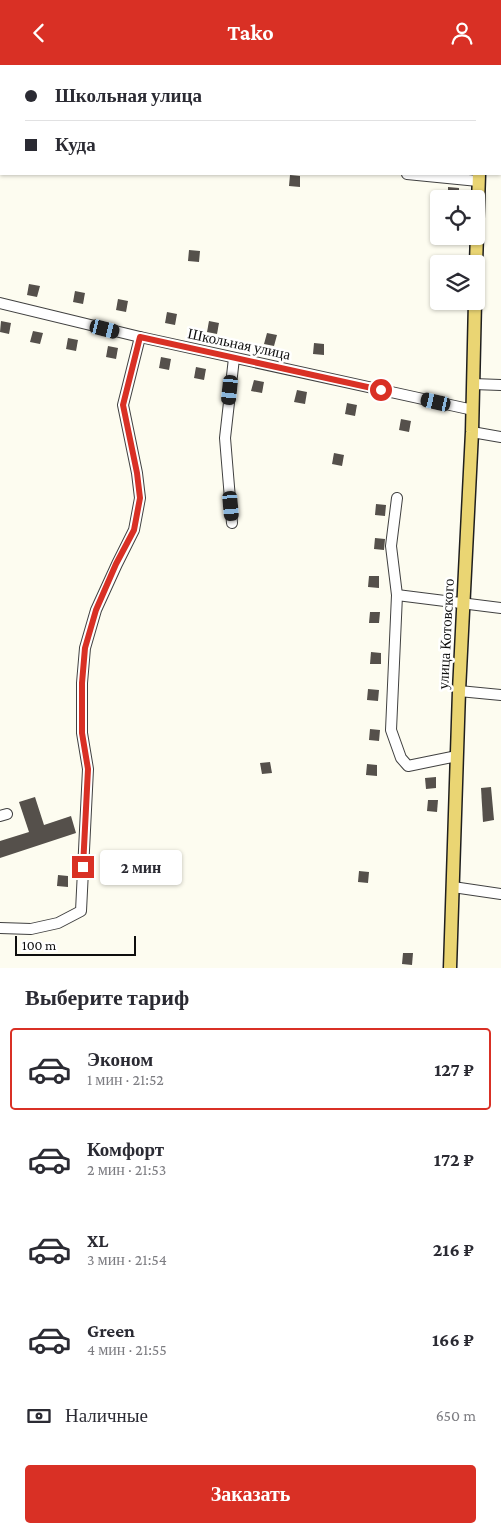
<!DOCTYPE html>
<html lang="ru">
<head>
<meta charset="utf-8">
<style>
  body { margin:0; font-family:"Crimson Pro",serif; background:#f7f7f7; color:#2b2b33; height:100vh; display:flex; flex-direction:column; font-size:19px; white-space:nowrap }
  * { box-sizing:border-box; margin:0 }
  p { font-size:16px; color:#7c7c81 }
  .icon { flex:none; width:28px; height:28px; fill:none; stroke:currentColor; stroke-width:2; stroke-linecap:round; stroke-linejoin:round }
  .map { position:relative; height:903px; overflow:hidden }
  .panel { display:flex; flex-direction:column; background:#fff; flex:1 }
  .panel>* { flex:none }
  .guide { position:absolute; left:0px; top:0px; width:501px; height:110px; box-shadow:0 1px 4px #0004; display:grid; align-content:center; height:110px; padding:0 25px; background:#fff }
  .tools { position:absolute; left:430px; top:125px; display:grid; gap:10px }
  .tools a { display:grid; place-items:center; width:55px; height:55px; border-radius:5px; background:#fff; box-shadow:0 1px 4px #0004; font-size:25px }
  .scale { position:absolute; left:15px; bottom:12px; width:121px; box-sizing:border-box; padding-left:5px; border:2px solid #0e0e0e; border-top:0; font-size:14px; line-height:18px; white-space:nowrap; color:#0e0e0e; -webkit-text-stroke:4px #fff; paint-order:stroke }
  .end { position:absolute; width:22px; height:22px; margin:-11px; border:6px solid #d93025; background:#fff; box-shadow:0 0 0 2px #fff }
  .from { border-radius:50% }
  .bubble { position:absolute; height:35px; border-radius:5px; background:#fff; box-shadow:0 1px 4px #0004; font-size:16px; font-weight:700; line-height:35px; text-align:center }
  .car { position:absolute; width:15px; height:30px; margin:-15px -8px; border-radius:6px; box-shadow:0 0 4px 1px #0007; background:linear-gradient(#222 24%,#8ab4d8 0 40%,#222 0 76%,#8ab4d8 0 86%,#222 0) }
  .guide b { display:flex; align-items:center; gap:18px; height:48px; font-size:19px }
  .guide b+b { border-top:1px solid #e1e1e2 }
  .guide i { width:12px; height:12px; background:#2b2b33 }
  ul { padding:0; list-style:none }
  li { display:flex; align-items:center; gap:15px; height:82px; margin:0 10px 8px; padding:0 15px; border:2px solid transparent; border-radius:5px }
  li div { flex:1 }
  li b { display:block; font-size:19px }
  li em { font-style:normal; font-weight:700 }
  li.current { border-color:#d93025 }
  li>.icon { width:45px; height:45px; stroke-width:1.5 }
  h2 { padding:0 25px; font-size:22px; line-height:60px }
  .pay { display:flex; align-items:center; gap:12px; height:55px; padding:0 25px; font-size:19px }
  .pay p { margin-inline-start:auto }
  .primary-button { display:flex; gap:10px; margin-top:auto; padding:10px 25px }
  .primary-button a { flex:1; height:58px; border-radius:5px; background:#d93025; color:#fff; font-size:20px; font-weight:700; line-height:58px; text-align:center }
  header { display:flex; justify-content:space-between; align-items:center; height:65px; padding:0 25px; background:#d93025; color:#fff; font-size:22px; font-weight:700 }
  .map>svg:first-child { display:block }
  .building { fill:#55504b }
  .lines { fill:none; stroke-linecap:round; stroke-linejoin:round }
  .minor-casing { stroke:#414141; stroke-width:12 }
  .major-casing { stroke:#1f1f1f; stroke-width:15 }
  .minor { stroke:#fff; stroke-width:10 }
  .major { stroke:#ead573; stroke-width:12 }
  .route { stroke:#d93025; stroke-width:6 }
  .labels { text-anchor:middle; stroke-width:5; stroke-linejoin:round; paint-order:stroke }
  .street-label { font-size:15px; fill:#0e0e0e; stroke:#fff }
</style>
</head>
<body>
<header><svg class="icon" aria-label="back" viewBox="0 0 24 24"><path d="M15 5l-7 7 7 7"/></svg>Tako<svg class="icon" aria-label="person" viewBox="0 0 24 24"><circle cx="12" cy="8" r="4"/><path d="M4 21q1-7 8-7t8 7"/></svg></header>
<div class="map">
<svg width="501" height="903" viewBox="0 0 501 903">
  <rect width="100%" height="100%" fill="#fdfcf0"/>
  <g class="building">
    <path d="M290 110 300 111V122L289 121Z"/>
    <path d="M448 122 459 123V134L448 133Z"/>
    <path d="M189 185 200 186 199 197 188 196Z"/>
    <rect x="443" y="190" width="11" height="9"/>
    <path d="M29 219 40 221 37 232 27 230Z"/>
    <path d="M75 226 85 228 83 239 73 237Z"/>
    <path d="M118 234 128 236 126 247 116 245Z"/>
    <path d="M167 247 177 249 175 260 165 258Z"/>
    <path d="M1 256 11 258 9 269 0 267Z"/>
    <path d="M209 256 219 258 217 269 207 267Z"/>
    <path d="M33 266 43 268 40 279 30 277Z"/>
    <path d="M267 268 277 270 274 281 264 279Z"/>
    <path d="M68 273 78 275 76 286 66 284Z"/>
    <path d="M314 278 324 279V290L313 289Z"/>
    <path d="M108 281 118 283 116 294 106 292Z"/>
    <path d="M161 292 171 294 169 305 159 303Z"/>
    <path d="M196 302 206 304 204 315 194 313Z"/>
    <path d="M254 315 264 317 262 328 251 326Z"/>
    <path d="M297 325 307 327 305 339 294 337Z"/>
    <path d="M347 338 357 340 355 351 345 349Z"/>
    <path d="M401 354 411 356 409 367 399 365Z"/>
    <path d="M334 388 344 390 342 401 332 399Z"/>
    <path d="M376 439 386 440 385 451 375 450Z"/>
    <path d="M375 473 385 474 384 485 374 484Z"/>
    <path d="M369 511H379V523L368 522Z"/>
    <path d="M370 547H380L379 558H369Z"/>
    <path d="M371 587 381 588V599H370Z"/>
    <path d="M368 624 379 625 378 636 367 635Z"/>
    <path d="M370 664 380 665 379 676 369 675Z"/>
    <path d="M270 697 272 708 262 709 260 698Z"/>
    <path d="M367 699 377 700V711L366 710Z"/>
    <path d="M436 712V723L426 724 425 713Z"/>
    <path d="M491 722 494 755 483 757 481 723Z"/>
    <path d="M35 732 44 760 71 751 76 768 0 793V776L29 767 19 737Z"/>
    <path d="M428 735H438L437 747 427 746Z"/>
    <path d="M104 795 114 796 113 806H103Z"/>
    <path d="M359 806 369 807 368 818 358 817Z"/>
    <path d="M58 810 68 811V822L57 821Z"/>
    <path d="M403 888H413L412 900 402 899Z"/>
  </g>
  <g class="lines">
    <g class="minor-casing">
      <g id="minor">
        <path d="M382 0 384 1"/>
        <path d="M96 1 97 0"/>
        <path d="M500 47H501"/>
        <path d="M0 65H1"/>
        <path d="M0 81 1 75"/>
        <path d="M407 109 478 116"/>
        <path d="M0 238 140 272 473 345"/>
        <path d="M473 319 501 320"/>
        <path d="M472 367 501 372"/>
        <path d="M397 433 391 481 397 530 391 665 401 693 408 701 457 691"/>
        <path d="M232 458 225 373 234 293"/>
        <path d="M397 530 501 543"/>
        <path d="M459 626 501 630"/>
        <path d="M0 751 7 749"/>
        <path d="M453 822 501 829"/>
        <path d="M0 863 31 864 58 858 81 846 88 704 82 668V618L85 583 96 545 117 499 134 465 140 433 137 408 123 340 140 272"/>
      </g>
    </g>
    <g class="major-casing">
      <g id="major">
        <path d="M483 1V0"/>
        <path d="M476 199 479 109"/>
        <path d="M450 903 459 626 472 367 475 236"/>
      </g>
    </g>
    <use href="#minor" class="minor"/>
    <use href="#major" class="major"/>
  </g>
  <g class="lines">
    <path class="route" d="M83 802 88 704 82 668V618L85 583 96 545 116 499 134 465 140 433 137 408 123 340 140 272 381 325"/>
  </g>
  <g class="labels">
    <g class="street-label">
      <text transform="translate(239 279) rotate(12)" y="5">Школьная улица</text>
      <text transform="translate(446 569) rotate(-87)" y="5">улица Котовского</text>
    </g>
  </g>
</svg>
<div class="tools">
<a><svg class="icon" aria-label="locate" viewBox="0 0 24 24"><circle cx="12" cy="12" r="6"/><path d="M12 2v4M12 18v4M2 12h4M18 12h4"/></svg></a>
<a><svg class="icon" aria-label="layers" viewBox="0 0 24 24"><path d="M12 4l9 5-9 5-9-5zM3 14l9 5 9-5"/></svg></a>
</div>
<div class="scale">100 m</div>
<i class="end from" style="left:381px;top:325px"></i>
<i class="end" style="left:83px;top:802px"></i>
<div class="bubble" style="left:100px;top:785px;width:82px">2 мин</div>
<i class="car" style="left:105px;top:264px;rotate:104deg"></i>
<i class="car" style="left:230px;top:325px;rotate:186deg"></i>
<i class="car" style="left:436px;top:337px;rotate:283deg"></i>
<i class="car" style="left:231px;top:441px;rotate:175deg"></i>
<div class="guide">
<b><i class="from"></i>Школьная улица</b>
<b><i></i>Куда</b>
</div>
</div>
<section class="panel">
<h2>Выберите тариф</h2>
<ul>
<li class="current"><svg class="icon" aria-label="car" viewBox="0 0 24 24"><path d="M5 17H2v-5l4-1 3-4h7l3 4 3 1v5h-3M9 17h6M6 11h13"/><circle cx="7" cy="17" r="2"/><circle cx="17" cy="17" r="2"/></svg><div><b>Эконом</b><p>1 мин · 21:52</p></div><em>127 ₽</em></li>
<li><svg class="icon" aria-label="car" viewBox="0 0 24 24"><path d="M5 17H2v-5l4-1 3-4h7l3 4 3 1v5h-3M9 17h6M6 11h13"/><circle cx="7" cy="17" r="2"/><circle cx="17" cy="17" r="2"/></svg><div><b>Комфорт</b><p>2 мин · 21:53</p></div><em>172 ₽</em></li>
<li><svg class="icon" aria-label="car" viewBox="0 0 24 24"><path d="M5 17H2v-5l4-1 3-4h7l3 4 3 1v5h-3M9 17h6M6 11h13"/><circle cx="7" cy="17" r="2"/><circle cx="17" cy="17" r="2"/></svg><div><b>XL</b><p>3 мин · 21:54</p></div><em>216 ₽</em></li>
<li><svg class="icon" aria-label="car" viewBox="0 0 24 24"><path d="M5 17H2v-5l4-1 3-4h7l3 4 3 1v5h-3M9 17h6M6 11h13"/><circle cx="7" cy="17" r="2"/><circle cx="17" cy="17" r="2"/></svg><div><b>Green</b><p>4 мин · 21:55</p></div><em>166 ₽</em></li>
</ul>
<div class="pay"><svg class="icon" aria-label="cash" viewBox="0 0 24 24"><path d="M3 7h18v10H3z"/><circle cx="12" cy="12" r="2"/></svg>Наличные<p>650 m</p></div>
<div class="primary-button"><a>Заказать</a></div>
</section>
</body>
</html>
